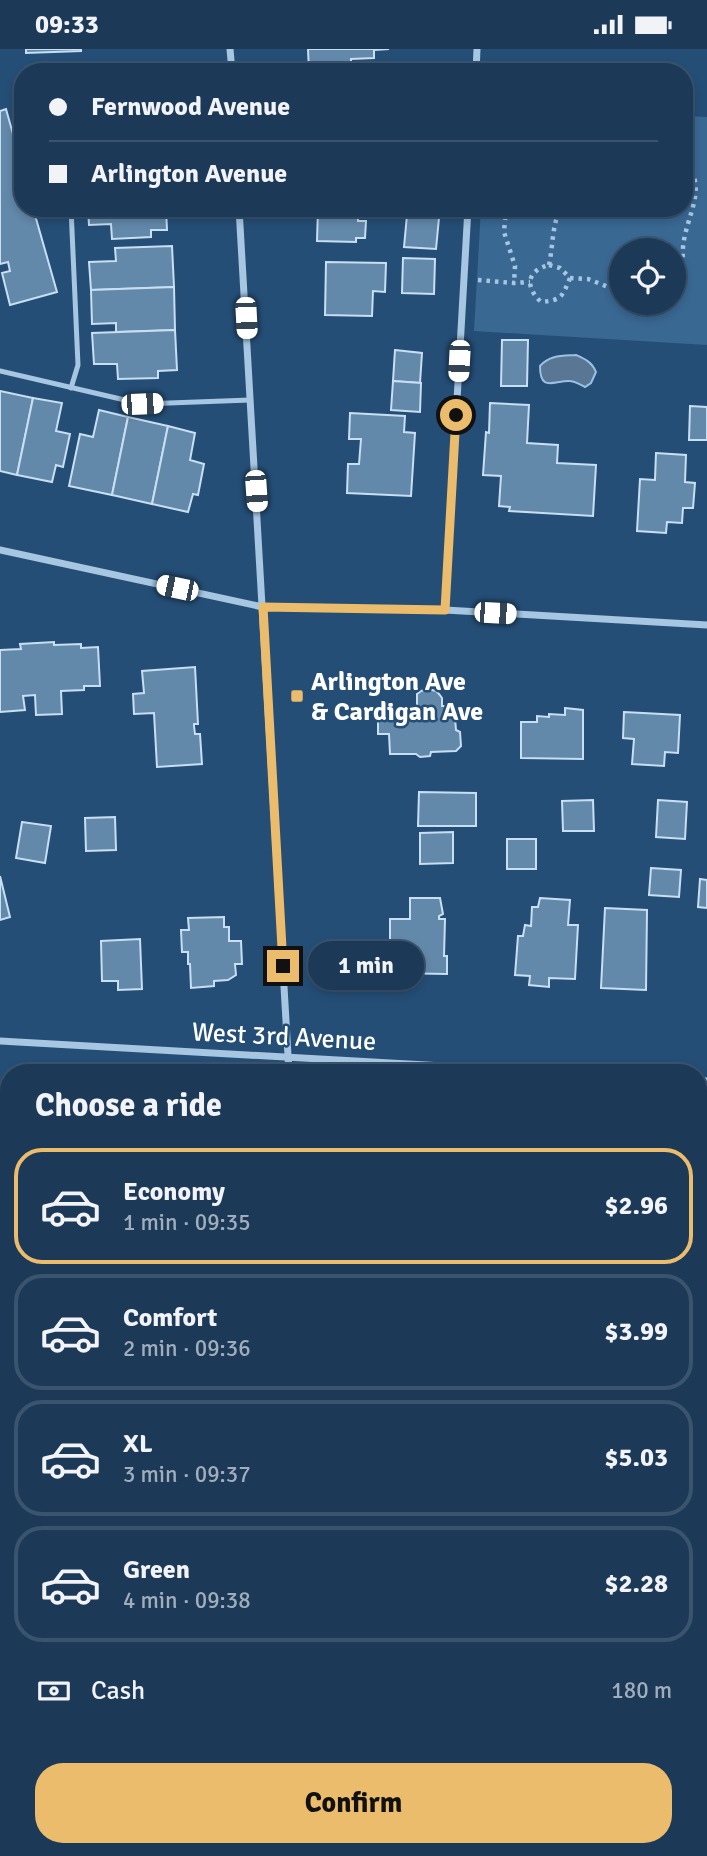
<!DOCTYPE html>
<html lang="en">
<head>
<meta charset="utf-8">
<style>
  body { margin:0; font-family:Signika,sans-serif; background:#25415e; color:#f1f3f6; height:100vh; display:flex; flex-direction:column; font-size:26px; white-space:nowrap }
  * { box-sizing:border-box; margin:0 }
  p { font-size:23px; color:#a0adba }
  .icon { flex:none; width:38px; height:38px; fill:none; stroke:currentColor; stroke-width:2; stroke-linecap:round; stroke-linejoin:round }
  .map { position:relative; flex:1; overflow:hidden }
  .drawer { position:absolute; left:0px; top:1015px; width:707px; height:793px; display:flex; flex-direction:column; background:#1c3a58; border-radius:28px 28px 0 0; box-shadow:0 4px 10px #0003,0 0 0 2px #3a546e }
  .drawer>* { flex:none }
  .banner { position:absolute; left:14px; top:14px; width:679px; height:154px; border-radius:28px; box-shadow:0 4px 10px #0003,0 0 0 2px #3a546e; display:grid; align-content:center; height:154px; padding:0 35px; background:#1c3a58 }
  .controls { position:absolute; left:609px; top:189px; display:grid; gap:14px }
  .controls a { display:grid; place-items:center; width:77px; height:77px; border-radius:50%; background:#1c3a58; box-shadow:0 4px 10px #0003,0 0 0 2px #3a546e; font-size:35px }
  .end { position:absolute; width:32px; height:32px; margin:-16px; border:9px solid #ebbc6b; background:#111; box-shadow:0 0 0 4px #111 }
  .from { border-radius:50% }
  .bubble { position:absolute; height:49px; border-radius:24px; background:#1c3a58; box-shadow:0 4px 10px #0003,0 0 0 2px #3a546e; font-size:23px; font-weight:800; line-height:49px; text-align:center }
  .car { position:absolute; width:21px; height:42px; margin:-21px -10px; border-radius:9px; box-shadow:0 0 5px 2px #0007; background:linear-gradient(#fff 24%,#345 0 40%,#fff 0 76%,#345 0 86%,#fff 0) }
  .banner b { display:flex; align-items:center; gap:24px; height:66px; font-size:26px }
  .banner b+b { border-top:2px solid #3a546e }
  .banner i { width:18px; height:18px; background:#f1f3f6 }
  ul { padding:0; list-style:none }
  li { display:flex; align-items:center; gap:21px; height:116px; margin:0 14px 10px; padding:0 21px; border:4px solid #3a546e; border-radius:28px }
  li div { flex:1 }
  li b { display:block; font-size:26px }
  li em { font-style:normal; font-weight:800 }
  li.on { border-color:#ebbc6b }
  li>.icon { width:63px; height:63px; stroke-width:1.5 }
  h2 { padding:0 35px; font-size:32px; line-height:84px }
  .pay { display:flex; align-items:center; gap:18px; height:77px; padding:0 35px; font-size:26px }
  .pay p { margin-inline-start:auto }
  .cta { display:flex; gap:14px; margin-top:auto; padding:14px 35px }
  .cta a { flex:1; height:80px; border-radius:28px; background:#ebbc6b; color:#111; font-size:28px; font-weight:800; line-height:80px; text-align:center }
  .status { display:flex; justify-content:space-between; align-items:center; height:49px; padding:0 35px; background:#1c3a58; direction:ltr }
  .status svg { height:19px; fill:currentColor }
  .map>svg:first-child { display:block }
  .green { fill:#396893; fill-rule:evenodd }
  .water { fill:#597794; stroke:#9ac1e3; stroke-width:2 }
  .building { fill:#6288aa; stroke:#c8def2; stroke-width:2 }
  .lines { fill:none; stroke-linecap:round; stroke-linejoin:round }
  .path { stroke:#a6c6e2; stroke-width:4.5; stroke-dasharray:3.5 5; stroke-linecap:butt }
  .lane { stroke:#a6c6e2; stroke-width:5 }
  .street { stroke:#a6c6e2; stroke-width:7 }
  .route { stroke:#ebbc6b; stroke-width:9 }
  .poi-dot { fill:#ebbc6b; stroke:#254e76; stroke-width:2.5 }
  .labels { text-anchor:middle; stroke-width:5; stroke-linejoin:round; paint-order:stroke }
  .poi-label { font-size:26px; font-weight:bold; fill:#fff; stroke:#254e76; text-anchor:start }
  .street-label { font-size:26px; fill:#fff; stroke:#254e76 }
</style>
</head>
<body>
<div class="status"><b>09:33</b><svg viewBox="0 0 49 12"><path d="M0 12V9h3v3zM5 12V6h3v6zM10 12V3h3v9zM15 12V0h3v12zM26 1h20v11H26zM47 4h2v5h-2z"/></svg></div>
<div class="map">
<svg width="707" height="1807" viewBox="0 0 707 1807">
  <rect width="100%" height="100%" fill="#254e76"/>
  <g class="green">
    <path d="M684 67 707 68V296L474 282 481 159H684ZM621 201H674V254H621Z"/>
    <path d="M4 1220H9V1305Z"/>
    <path d="M9 1765V1799H159L157 1807H0V1779L7 1773Z"/>
  </g>
  <path class="water" d="M576 306C585 310 592 313 596 323L591 334 585 338C579 335 575 332 569 332 553 332 540 343 540 317 550 306 562 307 576 306Z"/>
  <g class="building">
    <path d="M26 0H81V2L26 4Z"/>
    <path d="M308 0H389L374 1V9L351 10V23H309Z"/>
    <path d="M6 60 23 121V159H33L57 243 10 256 2 224 10 222 8 213 0 215V62Z"/>
    <path d="M88 159H166L167 181H151V188L112 190 111 175 89 176Z"/>
    <path d="M318 159H358V172H366L365 189H356V193L317 192Z"/>
    <path d="M407 166 439 169 436 200 404 198Z"/>
    <path d="M172 197 174 238 91 241 89 213 116 212 115 199Z"/>
    <path d="M403 209 435 210 434 245 402 244Z"/>
    <path d="M326 213 386 214 385 243 373 242 372 267 325 266Z"/>
    <path d="M174 238 175 281 116 283V274L92 275 91 241Z"/>
    <path d="M175 281 177 321 158 322V329L118 330 117 315H94L92 284Z"/>
    <path d="M502 291H528L527 337H501Z"/>
    <path d="M395 301 422 304 420 334 393 332Z"/>
    <path d="M393 332 421 334 420 363 391 361Z"/>
    <path d="M0 342 33 349 17 426 0 422Z"/>
    <path d="M33 349 62 354 56 382 70 385 63 418 56 416 52 433 17 426Z"/>
    <path d="M490 354 529 356 527 394 558 396 557 414 596 416 593 467 509 462 510 458 499 457 501 427 483 426 486 383 489 384Z"/>
    <path d="M690 357 707 358V391H689Z"/>
    <path d="M99 361 128 368 112 446 69 437 80 385 93 388Z"/>
    <path d="M350 364 405 367 404 383 415 384 411 447 347 444 348 415H359L361 390H349Z"/>
    <path d="M128 368 168 377 152 455 112 446Z"/>
    <path d="M168 377 195 384 190 411 204 415 198 446 193 445 188 463 152 455Z"/>
    <path d="M656 404 686 406 685 433 695 434 693 459H683L682 474 667 473 666 484 637 482 640 430 655 431Z"/>
    <path d="M54 593V596L81 595V599L98 598 100 637H84V641L61 642 62 665 36 666 35 646 23 647 25 661 0 663V601L21 600 20 595Z"/>
    <path d="M195 618 198 675H194V677L195 685H200L202 715 157 718 154 664 134 665 133 645 144 644 142 622Z"/>
    <path d="M428 640 436 642 439 645 442 649V657H454L456 681 460 683 461 697 456 702 431 703 430 707 420 708 416 705H390L389 685H378V661L417 659V645L421 642Z"/>
    <path d="M565 659 583 661V710L521 709V673H537V667L549 668V665L565 666Z"/>
    <path d="M624 663 680 666 678 704 665 703 664 717 632 715 634 690 623 689Z"/>
    <path d="M419 743 476 744V777H418Z"/>
    <path d="M593 751 594 782H563L562 752Z"/>
    <path d="M658 751 687 753 685 790 656 788Z"/>
    <path d="M115 768 116 801 86 802 85 769Z"/>
    <path d="M22 773 51 777 45 814 16 809Z"/>
    <path d="M453 783V814L420 815V784Z"/>
    <rect x="507" y="790" width="29" height="30"/>
    <path d="M651 819 681 821 679 848 649 846Z"/>
    <path d="M0 827 10 868 0 871Z"/>
    <path d="M700 830 707 831V859L698 858Z"/>
    <path d="M410 849H440L443 865 439 867V870H445L444 907H447V925L390 924V870H410Z"/>
    <path d="M540 849 570 851 568 876H578L575 930 549 929V938L529 936 530 927 515 926 518 887H523L525 876 531 877 532 858H538Z"/>
    <path d="M605 859 647 861 646 941 601 939Z"/>
    <path d="M224 868V878H229V892H241L242 915H235L236 926 228 931 214 932V937L191 939 190 915H188V903H182L181 881H189L188 869Z"/>
    <path d="M140 890 142 940 118 941V932H102L101 892Z"/>
    <path d="M9 1088V1139L0 1140V1089Z"/>
    <rect x="698" y="1138" width="9" height="33"/>
    <path d="M698 1294 707 1295V1342H698Z"/>
    <rect x="698" y="1551" width="9" height="27"/>
    <path d="M9 1633V1667L6 1665 0 1677V1648Z"/>
    <path d="M390 1799H473V1800L390 1806Z"/>
  </g>
  <g class="lines">
    <g class="path">
      <path d="M506 159 504 183 515 217 514 234"/>
      <path d="M549 216 560 219 570 229C562 248 562 251 541 253 525 238 526 222 549 216Z"/>
      <path d="M549 216C553 198 552 174 561 159"/>
      <path d="M570 229 588 230 621 243"/>
      <path d="M478 231 514 234 530 233"/>
      <path d="M674 249C676 245 679 240 681 235 685 221 681 205 684 191 690 159 707 138 684 110"/>
    </g>
    <g class="lane">
      <path d="M55 20 231 16"/>
      <path d="M71 159 78 316 71 339"/>
      <path d="M0 322 142 355 250 351"/>
      <path d="M0 1532 9 1541"/>
    </g>
    <g class="street">
      <path d="M230 0 232 23"/>
      <path d="M476 23 477 0"/>
      <path d="M239 159 289 1024"/>
      <path d="M0 501 263 558 445 561 707 576"/>
      <path d="M445 561 468 159"/>
      <path d="M0 992 566 1024"/>
      <path d="M698 1031 707 1032"/>
      <path d="M0 1418 9 1422"/>
      <path d="M336 1799 337 1807"/>
    </g>
  </g>
  <g class="lines">
    <path class="route" d="M283 917 263 558 445 561 456 366"/>
  </g>
  <rect class="poi-dot" x="290" y="640" width="14" height="14" rx="3.5"/>
  <g class="labels">
    <g class="poi-label">
      <text x="311" y="641">Arlington Ave<tspan x="311" dy="30">&amp; Cardigan Ave</tspan></text>
    </g>
    <g class="street-label">
      <text transform="translate(284 987) rotate(3)" y="9">West 3rd Avenue</text>
    </g>
  </g>
</svg>
<div class="controls">
<a><svg class="icon" aria-label="locate" viewBox="0 0 24 24"><circle cx="12" cy="12" r="6"/><path d="M12 2v4M12 18v4M2 12h4M18 12h4"/></svg></a>
</div>
<i class="end from" style="left:456px;top:366px"></i>
<i class="end" style="left:283px;top:917px"></i>
<div class="bubble" style="left:308px;top:892px;width:116px">1 min</div>
<i class="car" style="left:246px;top:269px;rotate:177deg"></i>
<i class="car" style="left:459px;top:312px;rotate:183deg"></i>
<i class="car" style="left:142px;top:355px;rotate:88deg"></i>
<i class="car" style="left:256px;top:442px;rotate:176deg"></i>
<i class="car" style="left:177px;top:539px;rotate:282deg"></i>
<i class="car" style="left:495px;top:564px;rotate:93deg"></i>
<div class="banner">
<b><i class="from"></i>Fernwood Avenue</b>
<b><i></i>Arlington Avenue</b>
</div>
<section class="drawer">
<h2>Choose a ride</h2>
<ul>
<li class="on"><svg class="icon" aria-label="car" viewBox="0 0 24 24"><path d="M5 17H2v-5l4-1 3-4h7l3 4 3 1v5h-3M9 17h6M6 11h13"/><circle cx="7" cy="17" r="2"/><circle cx="17" cy="17" r="2"/></svg><div><b>Economy</b><p>1 min · 09:35</p></div><em>$2.96</em></li>
<li><svg class="icon" aria-label="car" viewBox="0 0 24 24"><path d="M5 17H2v-5l4-1 3-4h7l3 4 3 1v5h-3M9 17h6M6 11h13"/><circle cx="7" cy="17" r="2"/><circle cx="17" cy="17" r="2"/></svg><div><b>Comfort</b><p>2 min · 09:36</p></div><em>$3.99</em></li>
<li><svg class="icon" aria-label="car" viewBox="0 0 24 24"><path d="M5 17H2v-5l4-1 3-4h7l3 4 3 1v5h-3M9 17h6M6 11h13"/><circle cx="7" cy="17" r="2"/><circle cx="17" cy="17" r="2"/></svg><div><b>XL</b><p>3 min · 09:37</p></div><em>$5.03</em></li>
<li><svg class="icon" aria-label="car" viewBox="0 0 24 24"><path d="M5 17H2v-5l4-1 3-4h7l3 4 3 1v5h-3M9 17h6M6 11h13"/><circle cx="7" cy="17" r="2"/><circle cx="17" cy="17" r="2"/></svg><div><b>Green</b><p>4 min · 09:38</p></div><em>$2.28</em></li>
</ul>
<div class="pay"><svg class="icon" aria-label="cash" viewBox="0 0 24 24"><path d="M3 7h18v10H3z"/><circle cx="12" cy="12" r="2"/></svg>Cash<p>180 m</p></div>
<div class="cta"><a>Confirm</a></div>
</section>
</div>
</body>
</html>
